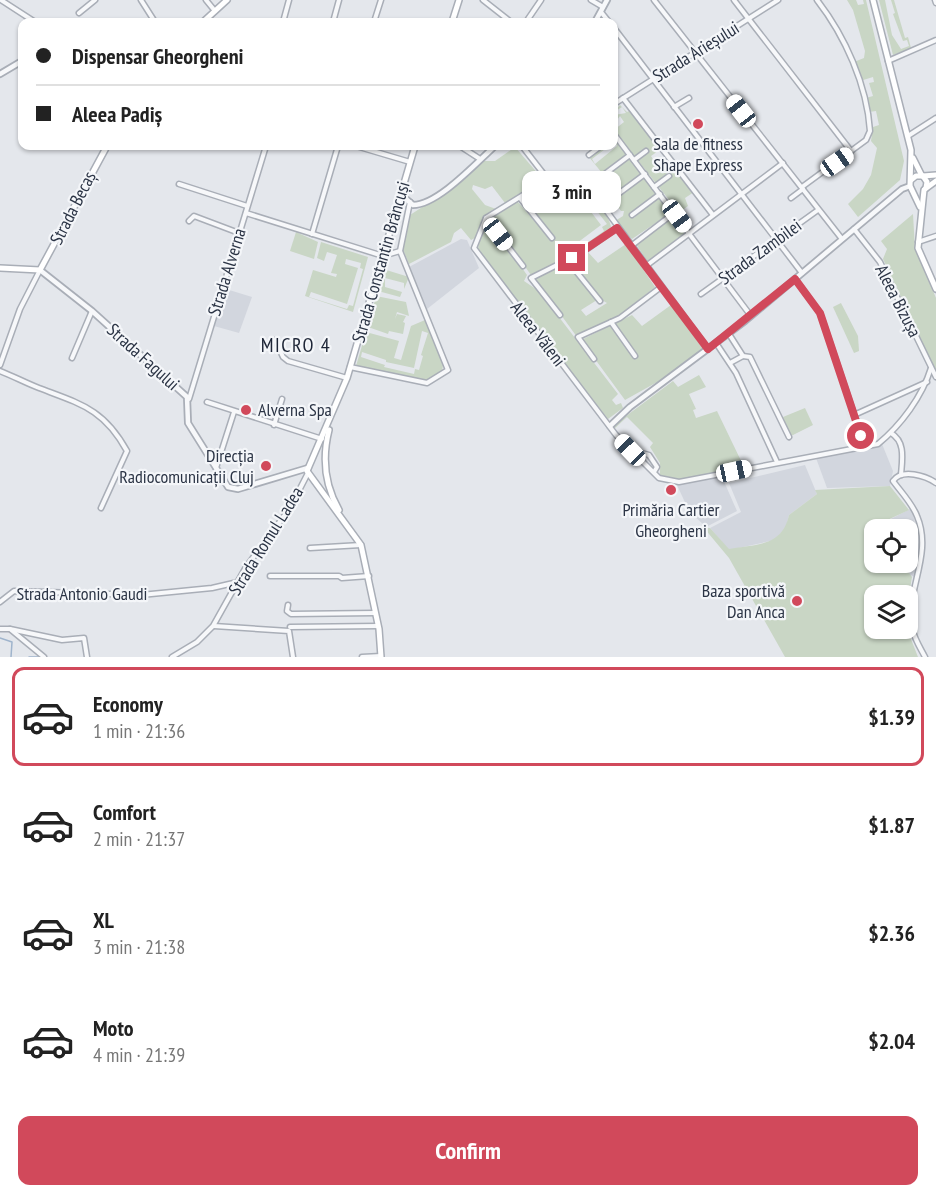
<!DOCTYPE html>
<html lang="en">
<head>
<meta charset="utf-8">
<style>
  body { margin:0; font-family:"PT Sans Narrow",sans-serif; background:#f6f6f6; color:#222; height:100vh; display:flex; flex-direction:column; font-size:22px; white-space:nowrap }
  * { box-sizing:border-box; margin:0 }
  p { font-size:20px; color:#767676 }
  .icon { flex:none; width:33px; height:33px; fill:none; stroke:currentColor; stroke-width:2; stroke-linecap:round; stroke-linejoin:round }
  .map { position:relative; height:657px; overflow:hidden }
  .drawer { display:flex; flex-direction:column; background:#fff; flex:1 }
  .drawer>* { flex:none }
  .banner { position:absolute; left:18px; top:18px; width:600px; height:132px; border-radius:12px; box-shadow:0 2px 4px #0004; display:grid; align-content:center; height:132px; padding:0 18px; background:#fff }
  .controls { position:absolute; left:864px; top:519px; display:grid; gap:12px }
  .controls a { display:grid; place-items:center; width:54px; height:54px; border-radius:12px; background:#fff; box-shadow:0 2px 4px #0004; font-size:30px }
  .end { position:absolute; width:27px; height:27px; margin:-14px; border:8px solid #d1495b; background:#fff; box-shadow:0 0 0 3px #fff }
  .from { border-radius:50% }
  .bubble { position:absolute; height:42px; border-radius:12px; background:#fff; box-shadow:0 2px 4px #0004; font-size:20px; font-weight:600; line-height:42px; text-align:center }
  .car { position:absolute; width:18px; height:36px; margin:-18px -9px; border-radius:8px; box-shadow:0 0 4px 2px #0007; background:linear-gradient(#fff 24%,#345 0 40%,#fff 0 76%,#345 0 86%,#fff 0) }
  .banner b { display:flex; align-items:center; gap:21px; height:57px; font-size:22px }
  .banner b+b { border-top:2px solid #e0e0e0 }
  .banner i { width:15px; height:15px; background:#222 }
  ul { padding:10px 0 0; list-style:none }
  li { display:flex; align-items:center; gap:18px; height:99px; margin:0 12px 9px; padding:0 6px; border:3px solid transparent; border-radius:12px }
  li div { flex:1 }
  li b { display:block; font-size:22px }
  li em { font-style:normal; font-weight:600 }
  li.selected { border-color:#d1495b }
  li>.icon { width:54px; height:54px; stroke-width:1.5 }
  .primary-button { display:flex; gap:12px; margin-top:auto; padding:12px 18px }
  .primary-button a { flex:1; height:69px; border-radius:12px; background:#d1495b; color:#fff; font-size:24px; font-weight:600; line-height:69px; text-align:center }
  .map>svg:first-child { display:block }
  .built { fill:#d2d6de }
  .green { fill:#c9d6c5; fill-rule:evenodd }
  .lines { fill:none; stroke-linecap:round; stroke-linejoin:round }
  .stream { stroke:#9fb4cc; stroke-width:1.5 }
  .minor-casing { stroke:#a9aeb7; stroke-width:7 }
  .tertiary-casing { stroke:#a9aeb7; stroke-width:8 }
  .secondary-casing { stroke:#a9aeb7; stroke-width:8 }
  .minor { stroke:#f7f8fa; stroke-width:4 }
  .tertiary { stroke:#f7f8fa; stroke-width:4.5 }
  .secondary { stroke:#fff; stroke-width:5 }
  .route { stroke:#d1495b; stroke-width:8 }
  .poi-dot { fill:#d1495b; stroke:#f4f6f9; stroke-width:2 }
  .labels { text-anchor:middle; stroke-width:4.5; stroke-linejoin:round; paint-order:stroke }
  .street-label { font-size:18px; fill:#2b3445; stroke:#f4f6f9 }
  .poi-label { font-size:18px; fill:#2b3445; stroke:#f4f6f9 }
  .neighbourhood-label { font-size:20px; letter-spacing:1.5px; fill:#1d2536; stroke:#f4f6f9 }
</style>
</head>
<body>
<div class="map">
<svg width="936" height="657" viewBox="0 0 936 657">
  <rect width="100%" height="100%" fill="#e4e7ec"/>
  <g class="built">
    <path d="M461 239 467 240 479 268 427 309 409 267Z"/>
    <path d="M226 289 252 297 239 333 214 326Z"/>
    <path d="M882 444 893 471 890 486 827 488 816 458Z"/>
    <path d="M805 465 817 494 789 515 786 527 775 540 729 550 710 528 741 512 729 483Z"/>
    <path d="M722 477 737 511 706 527 689 511 677 485Z"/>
    <path d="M912 508 920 550 915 577 908 574 902 563 908 562V530L886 529 883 523Z"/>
  </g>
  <g class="green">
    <path d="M847 0H856L858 5 864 4 863 0H866L904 161 900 180 858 217 848 204 863 189 871 175 877 148 871 141 873 127 879 125 876 111 869 112 866 98 873 96 869 83 874 82 873 77 860 81 854 62 864 58 865 51 853 10Z"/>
    <path d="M879 0H885L892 35 901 49 909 46 907 40 903 41 893 14 895 13 891 0H894L905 38 908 37 911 48 893 55Z"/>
    <path d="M620 105 627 112 631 110 661 149 651 156 654 161 666 156 694 192 685 198 688 206 681 211 677 210 614 130 624 122 620 116 614 124V115L626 113 622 107 614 112Z"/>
    <path d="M614 137 626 155 602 173 589 157 603 146H609L592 159 595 164 617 146Z"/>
    <path d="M515 147 540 176 538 182 505 203 492 186 485 189 473 185 472 189 485 205 496 209 485 217 475 238 471 240 461 228 454 233 451 242 409 264 402 247 410 215 464 180 484 161H495Z"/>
    <path d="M628 159 632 161 642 175 604 202 588 181 598 174 606 175Z"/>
    <path d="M643 177 656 193 631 213 634 218 659 196 669 214 632 239 615 221 623 216 624 211H621L614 201Z"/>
    <path d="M580 185C592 188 609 215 611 227L581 251 531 275 490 218 517 201 551 240 554 236 528 207 524 198 535 191 549 208H552L559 199ZM589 201 607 224 602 227 604 231 580 248 577 243 601 225 585 204Z"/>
    <path d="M913 214 915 249 936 298V371L883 259 887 249 881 241Z"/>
    <path d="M673 216 685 233 648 262 636 244Z"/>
    <path d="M489 221 527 275 524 281 539 291 618 394 612 400 616 405 621 403 623 408 608 419 500 282 478 248 484 226Z"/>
    <path d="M296 232 318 242 314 259 290 251Z"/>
    <path d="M321 242 368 257 353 312 305 296 313 270 336 277 337 274 331 273 337 255 327 252 324 261 317 258ZM346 259 361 263 360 268 363 269 353 306 349 305 347 309 309 297 311 292 347 304 358 268 345 264Z"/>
    <path d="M626 244 655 287 619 316 577 337 535 279 547 271 569 264 597 300 581 310 586 316 607 303 600 299 570 262 587 251 598 263Z"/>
    <path d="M383 269 409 277 404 289V283L385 278V287L402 292 400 297 378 291Z"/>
    <path d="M376 296 406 302 409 316 397 312 395 319 397 314 406 316 403 322 405 323 403 334 389 331 388 334 368 327Z"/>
    <path d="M841 303 858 336 859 351 854 353 833 307Z"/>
    <path d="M671 305 703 349 668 376 625 400 581 340 632 315 642 326Z"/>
    <path d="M425 320 443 365 442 372 427 381 356 366 366 332 399 341 394 358 401 360 411 326ZM422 331 428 333 421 355 423 356 419 370 415 369 414 374 384 367 385 365 361 357 362 352 386 360V362L414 368Z"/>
    <path d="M699 375 706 387 689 394 696 409 693 410 696 418 717 411 744 467 676 481 660 477V463L650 447 653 443 627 417 614 429V425L673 381 678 387Z"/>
    <path d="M805 408 813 425 791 436 783 417Z"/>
    <path d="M890 486 909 510 883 522 886 529 874 530V562L902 563 912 577 908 601V596H874V628L907 629 918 657H785L729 558 704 528H710L729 549C756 544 782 547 789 515L817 494 815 490Z"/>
  </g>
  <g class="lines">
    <g class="stream">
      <path d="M0 638 12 642 11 657"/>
      <path d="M29 657H38"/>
    </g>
    <g class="minor-casing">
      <g id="minor">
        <path d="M1 0 35 22"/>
        <path d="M141 0 155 22"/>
        <path d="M206 0 215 11"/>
        <path d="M483 0 511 22"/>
        <path d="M591 0 603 7"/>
        <path d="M654 0 842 239"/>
        <path d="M734 0 851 151"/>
        <path d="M935 0 936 3"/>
        <path d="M601 12 609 22"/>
        <path d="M79 13 95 0"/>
        <path d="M283 22 289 0"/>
        <path d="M333 22 339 0"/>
        <path d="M374 22 381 0"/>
        <path d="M526 22 541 0"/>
        <path d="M614 28 802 273"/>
        <path d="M888 61 936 40"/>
        <path d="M623 98 713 215"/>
        <path d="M614 104 778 0"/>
        <path d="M674 107 689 98"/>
        <path d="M614 134 751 316"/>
        <path d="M908 136 936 118"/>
        <path d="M356 146 410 162"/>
        <path d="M460 146 480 159"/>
        <path d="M522 146 546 177 584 183 589 187 708 349"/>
        <path d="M589 155 601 146"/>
        <path d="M634 160 646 151"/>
        <path d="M606 173 630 155"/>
        <path d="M546 177 541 184 486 218 474 248 616 435 659 478 679 482 878 444C901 425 922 397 931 368"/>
        <path d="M179 184 247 206"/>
        <path d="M654 187 669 176"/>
        <path d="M802 187 866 140 870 131C867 85 845 36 817 0"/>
        <path d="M520 198 552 238"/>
        <path d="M791 198 803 189"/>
        <path d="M602 206 645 174"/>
        <path d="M246 213 383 256 400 251"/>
        <path d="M632 215 660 194"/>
        <path d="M486 218 523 266"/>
        <path d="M189 221 194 216 239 233"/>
        <path d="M854 229 880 262 936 377"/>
        <path d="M312 234 338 146"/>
        <path d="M918 242 936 236"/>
        <path d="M631 246 674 213"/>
        <path d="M567 260 600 301"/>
        <path d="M646 266 783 163"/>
        <path d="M795 279 820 313 865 447"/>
        <path d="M701 294 818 210"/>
        <path d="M560 315 531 278 583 252 617 228"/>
        <path d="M611 322 635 356"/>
        <path d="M729 334 743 356 750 357 789 437"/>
        <path d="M275 340 283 357 288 361 347 378"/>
        <path d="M716 343 736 373 777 462"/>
        <path d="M72 358 92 311"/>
        <path d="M594 359 578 337 620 318 661 287"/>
        <path d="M730 363 743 356"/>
        <path d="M0 365 20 309 40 270"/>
        <path d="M350 367 427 383 448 370 400 251 410 202"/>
        <path d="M0 371C13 376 26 383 39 388 81 404 104 409 127 451L101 508"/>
        <path d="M189 399 266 146"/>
        <path d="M207 402 322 439"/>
        <path d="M854 415 927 382"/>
        <path d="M274 425 282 399"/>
        <path d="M891 433C906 442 902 460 901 475"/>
        <path d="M637 458 642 453 649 455 657 467 654 472"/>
        <path d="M216 468 234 412"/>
        <path d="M310 548 361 545"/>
        <path d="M270 576H339L342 578 369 576"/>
        <path d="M0 602 14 591 141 595 212 588 238 582"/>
        <path d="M288 605 287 611 291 614 375 613"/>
        <path d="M214 626 289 631 293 657"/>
        <path d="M290 627 378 626"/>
        <path d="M0 629H10L44 657"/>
        <path d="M10 629 62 640 84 638 87 657"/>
        <path d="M172 657 197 642 213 626 246 567 290 508 308 473"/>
        <path d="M362 657 381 656"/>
        <path d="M925 657C921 649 915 640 913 631 903 593 934 556 917 516 912 503 901 492 893 481 902 468 926 476 936 483"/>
      </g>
    </g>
    <g class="tertiary-casing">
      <g id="tertiary">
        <path d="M595 22 607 0"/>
        <path d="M0 74 22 61"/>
        <path d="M400 199H406L413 205C438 205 477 162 495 146"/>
        <path d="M40 270 92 311 187 397 188 423 228 487 238 489 308 468"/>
        <path d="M610 426 630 407 745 321 902 189 910 186"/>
      </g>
    </g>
    <g class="secondary-casing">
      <g id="secondary">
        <path d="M873 0 911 150 910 186 920 207"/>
        <path d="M203 22 227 0"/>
        <path d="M452 22 459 0"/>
        <path d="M913 158 922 176"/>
        <path d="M923 176 936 175"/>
        <path d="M911 180 916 176H923L927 182 926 188"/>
        <path d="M925 189 936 181"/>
        <path d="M924 190 918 248 936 289"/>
        <path d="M0 268 40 270 107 146"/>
        <path d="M329 430C322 458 324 484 339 510"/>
        <path d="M381 657 379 629 361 545 307 471 347 378 415 146"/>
      </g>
    </g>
    <use href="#minor" class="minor"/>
    <use href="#tertiary" class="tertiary"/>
    <use href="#secondary" class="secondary"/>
  </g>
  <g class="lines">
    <path class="route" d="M572 258 617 228 708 349 795 279 820 313 861 436"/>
  </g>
  <g class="poi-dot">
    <circle cx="698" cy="124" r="6"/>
    <circle cx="246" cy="410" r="6"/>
    <circle cx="266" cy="466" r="6"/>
    <circle cx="671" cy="490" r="6"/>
    <circle cx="797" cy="601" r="6"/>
  </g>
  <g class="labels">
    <g class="street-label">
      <text transform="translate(696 52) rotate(-32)" y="6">Strada Arieșului</text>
      <text transform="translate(73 208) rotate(-63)" y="6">Strada Becaș</text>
      <text transform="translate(760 252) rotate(-36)" y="6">Strada Zambilei</text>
      <text transform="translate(381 262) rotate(-74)" y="6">Strada Constantin Brâncuși</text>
      <text transform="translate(227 272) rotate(-73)" y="6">Strada Alverna</text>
      <text transform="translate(898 301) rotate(63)" y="6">Aleea Bizușa</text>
      <text transform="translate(538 334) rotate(52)" y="6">Aleea Văleni</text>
      <text transform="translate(143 357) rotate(42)" y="6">Strada Fagului</text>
      <text transform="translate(266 541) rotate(-58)" y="6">Strada Romul Ladea</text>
      <text x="82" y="600">Strada Antonio Gaudi</text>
    </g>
    <g class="poi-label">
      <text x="698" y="150">Sala de fitness<tspan x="698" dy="21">Shape Express</tspan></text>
      <text x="258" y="416" text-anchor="start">Alverna Spa</text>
      <text x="254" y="462" text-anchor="end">Direcția<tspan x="254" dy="21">Radiocomunicații Cluj</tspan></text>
      <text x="671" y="516">Primăria Cartier<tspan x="671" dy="21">Gheorgheni</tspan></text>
      <text x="785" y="597" text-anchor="end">Baza sportivă<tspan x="785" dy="21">Dan Anca</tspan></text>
    </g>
    <g class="neighbourhood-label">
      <text x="296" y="352">MICRO 4</text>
    </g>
  </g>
</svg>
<div class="controls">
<a><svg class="icon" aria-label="locate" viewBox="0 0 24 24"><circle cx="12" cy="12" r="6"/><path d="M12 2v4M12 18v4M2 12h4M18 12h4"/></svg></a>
<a><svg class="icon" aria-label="layers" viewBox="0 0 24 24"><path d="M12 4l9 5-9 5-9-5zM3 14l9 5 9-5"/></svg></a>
</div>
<i class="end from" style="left:861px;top:436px"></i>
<i class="end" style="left:572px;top:258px"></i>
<div class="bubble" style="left:522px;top:171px;width:99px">3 min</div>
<i class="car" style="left:741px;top:111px;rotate:322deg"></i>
<i class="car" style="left:837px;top:162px;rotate:55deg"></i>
<i class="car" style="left:677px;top:216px;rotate:143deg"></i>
<i class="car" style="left:498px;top:234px;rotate:142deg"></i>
<i class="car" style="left:630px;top:450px;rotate:316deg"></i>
<i class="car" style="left:734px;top:471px;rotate:78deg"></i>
<div class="banner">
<b><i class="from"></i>Dispensar Gheorgheni</b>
<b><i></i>Aleea Padiș</b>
</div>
</div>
<section class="drawer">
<ul>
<li class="selected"><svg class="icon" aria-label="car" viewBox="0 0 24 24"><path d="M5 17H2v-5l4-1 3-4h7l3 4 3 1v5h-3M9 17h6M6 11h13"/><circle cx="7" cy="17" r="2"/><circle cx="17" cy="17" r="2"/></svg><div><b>Economy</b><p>1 min · 21:36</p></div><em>$1.39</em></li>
<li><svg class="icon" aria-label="car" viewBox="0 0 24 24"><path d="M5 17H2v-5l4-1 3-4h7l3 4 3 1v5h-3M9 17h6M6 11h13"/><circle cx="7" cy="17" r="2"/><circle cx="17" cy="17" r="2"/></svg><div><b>Comfort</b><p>2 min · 21:37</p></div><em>$1.87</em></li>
<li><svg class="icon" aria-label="car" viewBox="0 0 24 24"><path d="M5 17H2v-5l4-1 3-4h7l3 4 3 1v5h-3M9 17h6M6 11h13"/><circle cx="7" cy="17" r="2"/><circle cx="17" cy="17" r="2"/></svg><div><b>XL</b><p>3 min · 21:38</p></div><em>$2.36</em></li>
<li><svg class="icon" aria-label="car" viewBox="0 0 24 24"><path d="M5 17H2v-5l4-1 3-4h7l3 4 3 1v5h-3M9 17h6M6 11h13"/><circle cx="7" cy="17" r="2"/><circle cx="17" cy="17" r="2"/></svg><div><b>Moto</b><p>4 min · 21:39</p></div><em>$2.04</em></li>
</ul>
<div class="primary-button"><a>Confirm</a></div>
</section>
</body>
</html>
